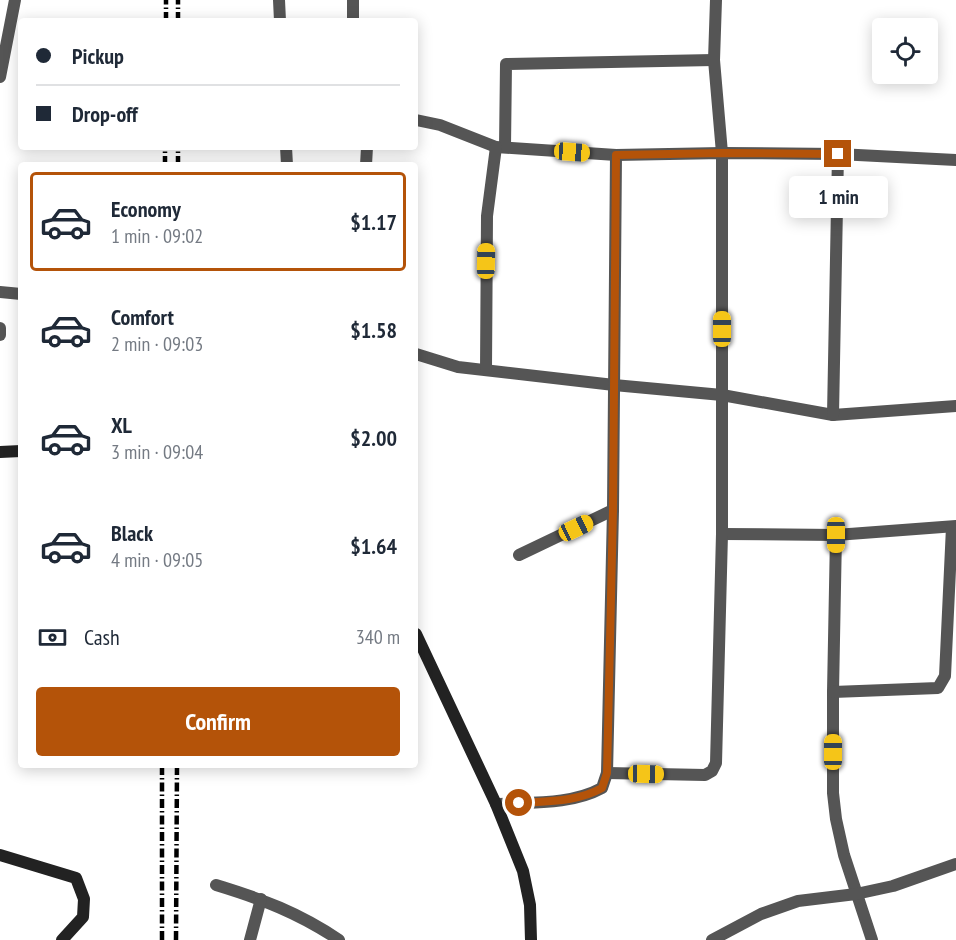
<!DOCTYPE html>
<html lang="en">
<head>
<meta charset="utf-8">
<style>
  body { margin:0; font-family:"PT Sans Narrow",sans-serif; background:#f6f6f7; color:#1f2937; height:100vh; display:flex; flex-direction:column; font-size:22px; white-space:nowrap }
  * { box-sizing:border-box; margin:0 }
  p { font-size:20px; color:#747a83 }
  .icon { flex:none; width:33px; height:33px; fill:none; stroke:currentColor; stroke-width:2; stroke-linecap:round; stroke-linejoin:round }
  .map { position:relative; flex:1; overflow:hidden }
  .side { position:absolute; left:18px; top:162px; width:400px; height:606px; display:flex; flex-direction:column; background:#fff; border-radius:6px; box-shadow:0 3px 15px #0003 }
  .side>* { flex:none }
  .banner { position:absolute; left:18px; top:18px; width:400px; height:132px; border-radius:6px; box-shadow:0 3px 15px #0003; display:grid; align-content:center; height:132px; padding:0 18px; background:#fff }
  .fabs { position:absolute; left:872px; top:18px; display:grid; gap:12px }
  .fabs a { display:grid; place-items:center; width:66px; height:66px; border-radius:6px; background:#fff; box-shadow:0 3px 15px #0003; font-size:30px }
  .end { position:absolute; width:27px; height:27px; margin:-14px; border:8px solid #b45309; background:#fff; box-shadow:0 0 0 3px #fff }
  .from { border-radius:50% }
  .bubble { position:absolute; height:42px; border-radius:6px; background:#fff; box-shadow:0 3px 15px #0003; font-size:20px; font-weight:700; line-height:42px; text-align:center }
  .car { position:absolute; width:18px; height:36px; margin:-18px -9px; border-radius:8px; box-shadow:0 0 4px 2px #0007; background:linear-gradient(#f5c518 24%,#345 0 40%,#f5c518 0 76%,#345 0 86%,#f5c518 0) }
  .banner b { display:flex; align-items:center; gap:21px; height:57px; font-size:22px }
  .banner b+b { border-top:2px solid #e0e1e3 }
  .banner i { width:15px; height:15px; background:#1f2937 }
  ul { padding:10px 0 0; list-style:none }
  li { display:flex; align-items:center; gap:18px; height:99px; margin:0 12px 9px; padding:0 6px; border:3px solid transparent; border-radius:6px }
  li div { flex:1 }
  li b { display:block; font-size:22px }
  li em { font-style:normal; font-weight:700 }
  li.on { border-color:#b45309 }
  li>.icon { width:54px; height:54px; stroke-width:1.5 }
  .pay { display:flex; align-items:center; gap:15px; height:66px; padding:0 18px; font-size:22px }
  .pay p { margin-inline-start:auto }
  .primary-button { display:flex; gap:12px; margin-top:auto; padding:12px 18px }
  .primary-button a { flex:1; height:69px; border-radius:6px; background:#b45309; color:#fff; font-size:24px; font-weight:700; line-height:69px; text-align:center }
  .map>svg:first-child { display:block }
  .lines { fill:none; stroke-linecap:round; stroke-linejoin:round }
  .street { stroke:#555; stroke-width:12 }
  .secondary { stroke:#222; stroke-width:12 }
  .rail { stroke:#000; stroke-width:4.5; stroke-dasharray:9 3 1.5 3; stroke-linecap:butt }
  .route { stroke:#b45309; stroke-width:8 }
</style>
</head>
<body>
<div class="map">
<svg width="956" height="940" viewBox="0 0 956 940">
  <rect width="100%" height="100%" fill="#fff"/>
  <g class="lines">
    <g class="street">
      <path d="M279 0 280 21"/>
      <path d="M353 0V21"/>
      <path d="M0 77 15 0"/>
      <path d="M416 120 440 125 496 147 616 155 722 153 838 154 956 160"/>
      <path d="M286 147 287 165"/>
      <path d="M505 147 506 64 714 60"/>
      <path d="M366 165 367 147"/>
      <path d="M0 292 21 294"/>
      <path d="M0 328V335"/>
      <path d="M416 354 458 367 614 385 722 395 833 415 956 406"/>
      <path d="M486 370 487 216 496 147"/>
      <path d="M833 415 838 154"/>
      <path d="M722 534 836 535 956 526"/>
      <path d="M836 535 833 692V793L836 819 844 855 872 940"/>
      <path d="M519 555 613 510"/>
      <path d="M833 692 938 688 945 676 952 527"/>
      <path d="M607 773 705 775 712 771 716 763 722 534V153L714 60 716 0"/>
      <path d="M496 804C531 802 571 805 602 788L607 773 613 510 616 155"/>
      <path d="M216 885C262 899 299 913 339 940"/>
      <path d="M250 940 261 899"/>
      <path d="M712 940 761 914 798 901 856 894 893 886 956 864"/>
    </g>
    <g class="secondary">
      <path d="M0 452 21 451"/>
      <path d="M416 634 496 804 523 871 530 905 531 940"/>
      <path d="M0 855 76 878 84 899 83 917 62 940"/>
    </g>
    <g class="rail">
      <path d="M166 21V0"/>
      <path d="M178 21V0"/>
      <path d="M165 165V147"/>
      <path d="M178 165V147"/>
      <path d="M162 940V765"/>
      <path d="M176 940 177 765"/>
    </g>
  </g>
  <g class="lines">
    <path class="route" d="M519 803C548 801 577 802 602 788L607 773 613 510 616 155 722 153 838 154"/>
  </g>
</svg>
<div class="fabs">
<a><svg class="icon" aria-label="locate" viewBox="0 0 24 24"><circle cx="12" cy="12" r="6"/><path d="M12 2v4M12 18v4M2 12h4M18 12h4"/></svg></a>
</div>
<i class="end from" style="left:519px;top:803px"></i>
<i class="end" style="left:838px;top:154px"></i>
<div class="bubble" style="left:789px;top:176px;width:99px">1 min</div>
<i class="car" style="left:572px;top:152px;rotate:94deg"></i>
<i class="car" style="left:486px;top:261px;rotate:1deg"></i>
<i class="car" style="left:722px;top:329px;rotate:0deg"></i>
<i class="car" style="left:576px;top:528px;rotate:65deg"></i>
<i class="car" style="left:836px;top:535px;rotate:180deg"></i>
<i class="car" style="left:833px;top:752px;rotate:0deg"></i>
<i class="car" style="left:646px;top:774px;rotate:91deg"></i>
<div class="banner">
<b><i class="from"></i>Pickup</b>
<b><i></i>Drop-off</b>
</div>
<section class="side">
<ul>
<li class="on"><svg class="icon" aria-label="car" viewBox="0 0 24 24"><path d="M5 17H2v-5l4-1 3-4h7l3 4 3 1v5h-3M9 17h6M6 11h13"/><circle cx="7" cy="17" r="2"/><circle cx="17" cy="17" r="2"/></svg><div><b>Economy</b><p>1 min · 09:02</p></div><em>$1.17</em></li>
<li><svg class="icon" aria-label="car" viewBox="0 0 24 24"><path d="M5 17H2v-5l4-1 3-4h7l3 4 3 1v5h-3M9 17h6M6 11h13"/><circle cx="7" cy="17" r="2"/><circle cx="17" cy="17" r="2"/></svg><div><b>Comfort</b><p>2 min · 09:03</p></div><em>$1.58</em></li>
<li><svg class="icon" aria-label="car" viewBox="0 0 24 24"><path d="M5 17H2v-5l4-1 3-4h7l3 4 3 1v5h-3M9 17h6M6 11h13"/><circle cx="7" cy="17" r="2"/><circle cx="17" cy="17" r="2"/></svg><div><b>XL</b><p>3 min · 09:04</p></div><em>$2.00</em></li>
<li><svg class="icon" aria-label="car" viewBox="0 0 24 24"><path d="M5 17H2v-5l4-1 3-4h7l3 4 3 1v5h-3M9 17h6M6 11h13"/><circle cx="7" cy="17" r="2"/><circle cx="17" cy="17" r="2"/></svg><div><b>Black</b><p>4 min · 09:05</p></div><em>$1.64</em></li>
</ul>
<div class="pay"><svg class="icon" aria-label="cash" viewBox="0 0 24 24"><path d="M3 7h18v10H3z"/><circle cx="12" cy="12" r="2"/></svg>Cash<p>340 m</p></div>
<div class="primary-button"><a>Confirm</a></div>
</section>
</div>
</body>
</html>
